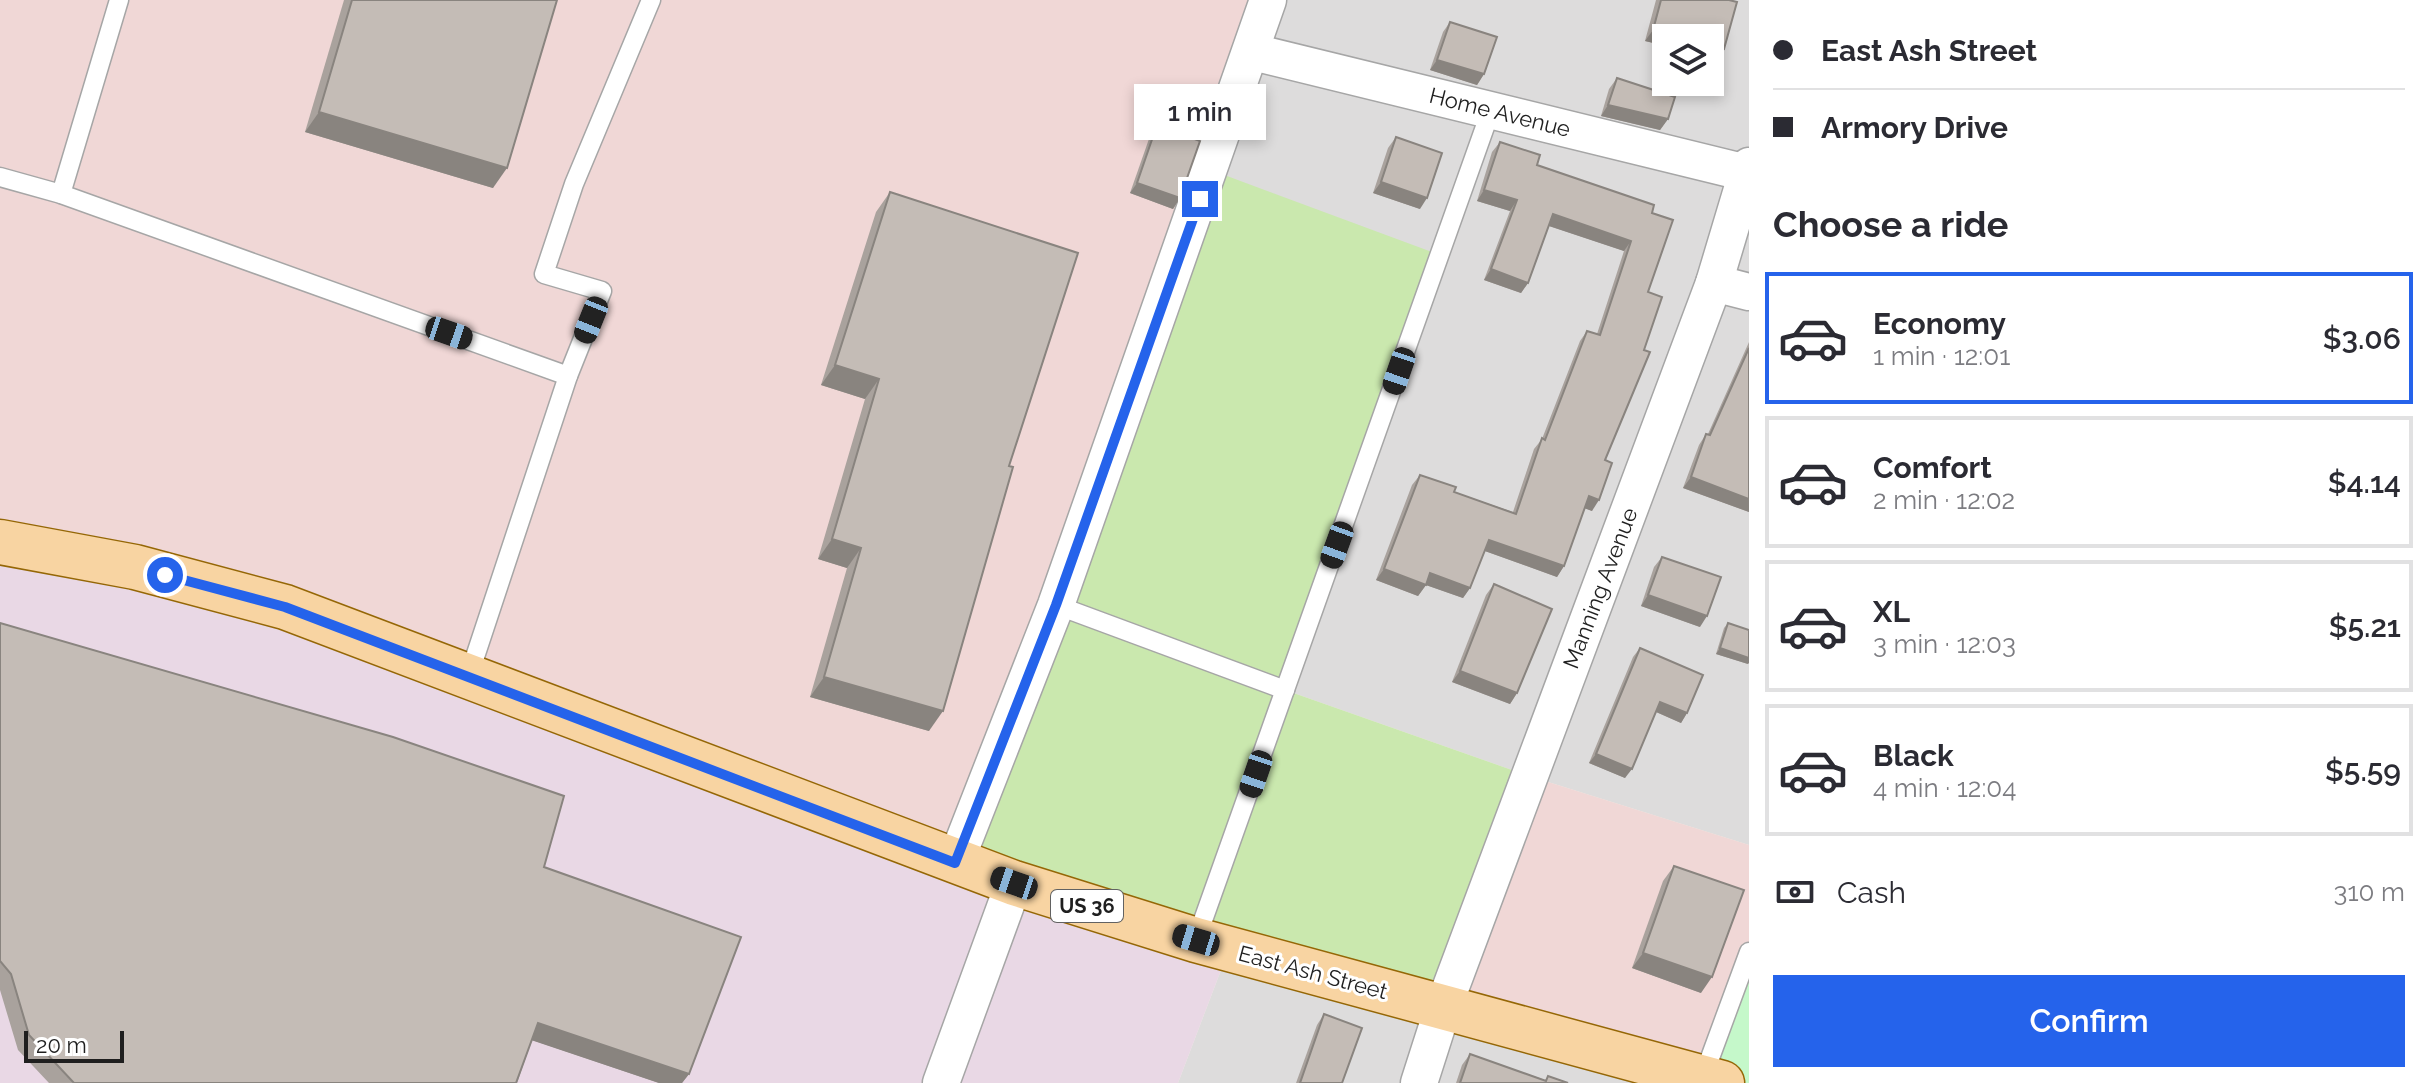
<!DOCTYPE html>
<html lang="en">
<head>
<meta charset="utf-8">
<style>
  body { margin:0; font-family:Raleway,sans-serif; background:#f2f2f3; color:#2b2b33; height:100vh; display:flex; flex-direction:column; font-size:30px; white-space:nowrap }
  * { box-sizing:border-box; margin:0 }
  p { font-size:26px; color:#7c7c81 }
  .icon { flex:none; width:44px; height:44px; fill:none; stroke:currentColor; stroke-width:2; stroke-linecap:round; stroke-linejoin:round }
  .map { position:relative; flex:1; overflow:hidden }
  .details { display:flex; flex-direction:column; background:#fff; width:680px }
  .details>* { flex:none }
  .top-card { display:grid; align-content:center; height:176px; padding:0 24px; background:#fff }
  .tools { position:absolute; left:1652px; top:24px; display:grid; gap:16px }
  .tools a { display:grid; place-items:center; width:72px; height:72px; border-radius:0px; background:#fff; box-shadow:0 4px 12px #0003; font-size:40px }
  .scale { position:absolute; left:24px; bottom:20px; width:100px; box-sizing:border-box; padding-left:8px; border:4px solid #1f1f1f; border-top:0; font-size:22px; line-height:28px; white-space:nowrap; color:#1f1f1f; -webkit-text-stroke:6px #fff; paint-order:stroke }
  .end { position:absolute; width:36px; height:36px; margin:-18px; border:10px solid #2563eb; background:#fff; box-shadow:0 0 0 4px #fff }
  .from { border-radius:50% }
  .bubble { position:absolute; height:56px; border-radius:0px; background:#fff; box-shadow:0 4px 12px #0003; font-size:26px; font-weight:600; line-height:56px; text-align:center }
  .car { position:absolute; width:24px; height:48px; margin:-24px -12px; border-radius:10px; box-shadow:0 0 6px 2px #0007; background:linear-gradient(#222 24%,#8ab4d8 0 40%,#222 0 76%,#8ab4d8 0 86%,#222 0) }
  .top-card b { display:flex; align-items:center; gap:28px; height:76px; font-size:30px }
  .top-card b+b { border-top:2px solid #e1e1e2 }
  .top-card i { width:20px; height:20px; background:#2b2b33 }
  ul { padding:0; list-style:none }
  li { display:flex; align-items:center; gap:24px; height:132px; margin:0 16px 12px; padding:0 8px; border:4px solid #e1e1e2; border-radius:0px }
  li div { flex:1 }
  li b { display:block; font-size:30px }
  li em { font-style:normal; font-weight:600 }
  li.current { border-color:#2563eb }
  li>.icon { width:72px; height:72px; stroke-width:1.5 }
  h2 { padding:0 24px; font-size:36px; line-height:96px }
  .pay { display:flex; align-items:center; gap:20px; height:88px; padding:0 24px; font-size:30px }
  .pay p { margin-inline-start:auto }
  .cta { display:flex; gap:16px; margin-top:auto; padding:16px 24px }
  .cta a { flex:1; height:92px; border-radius:0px; background:#2563eb; color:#fff; font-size:32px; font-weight:600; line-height:92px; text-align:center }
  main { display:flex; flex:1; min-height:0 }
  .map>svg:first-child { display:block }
  .residential { fill:#dddcdc; fill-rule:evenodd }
  .commercial { fill:#f0d7d6 }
  .industrial { fill:#e9d8e5 }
  .grass { fill:#cae8ae }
  .park { fill:#c5f8ca }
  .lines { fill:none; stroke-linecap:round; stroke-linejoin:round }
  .lane-casing { stroke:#a6a6a6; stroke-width:21 }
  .street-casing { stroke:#a6a6a6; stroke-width:39 }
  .primary-casing { stroke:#956706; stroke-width:47 }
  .lane { stroke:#fff; stroke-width:18 }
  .street { stroke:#fff; stroke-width:36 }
  .primary { stroke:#f8d4a2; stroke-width:44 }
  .wall { fill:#a9a29d }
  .shaded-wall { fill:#89847f }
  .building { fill:#c4bcb6; stroke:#89847f; stroke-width:2 }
  .route { stroke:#2563eb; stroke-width:10 }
  .labels { text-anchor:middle; stroke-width:6; stroke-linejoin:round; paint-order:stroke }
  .shield { fill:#fff; stroke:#626262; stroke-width:2 }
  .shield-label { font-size:20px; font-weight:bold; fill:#1f1f1f }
  .street-label { font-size:22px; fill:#1f1f1f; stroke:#fff }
</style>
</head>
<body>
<main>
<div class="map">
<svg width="1749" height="1083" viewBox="0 0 1749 1083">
  <rect width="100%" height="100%" fill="#f0ede6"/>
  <g class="residential">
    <path d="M1268 0H1749V845L1529 776 1285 690 1211 170ZM1666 38H1710V82H1666Z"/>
    <path d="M1229 949 1722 1083H1178Z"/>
  </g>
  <g class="commercial">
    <path d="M0 0H1268L955 863 0 542Z"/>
    <path d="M1529 776 1749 845V952L1703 1077 1443 1008Z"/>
  </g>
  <path class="industrial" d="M0 542 135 567 1229 949 1178 1083H0Z"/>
  <path class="grass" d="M1211 170 1440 255 1285 690 1529 776 1443 1008 955 863Z"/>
  <path class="park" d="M1749 952V1083H1722L1703 1077Z"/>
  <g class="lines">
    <g class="lane-casing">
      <g id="lane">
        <path d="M0 177 61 194 568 376"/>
        <path d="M61 194 119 0"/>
        <path d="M1056 605 1285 690"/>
        <path d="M469 675 568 376 602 291 544 274 574 184 651 0"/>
        <path d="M1196 940 1491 110"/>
        <path d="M1703 1077 1749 952"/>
      </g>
    </g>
    <g class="street-casing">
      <g id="street">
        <path d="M1253 52 1747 173"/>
        <path d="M1714 283 1749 292"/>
        <path d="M955 863 1056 605 1268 0"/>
        <path d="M941 1083 1014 883"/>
        <path d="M1419 1083 1443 1008 1714 283 1749 166"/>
      </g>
    </g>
    <g class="primary-casing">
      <path id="primary" d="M0 542 135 567 285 607 1014 883 1196 940 1722 1083"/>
    </g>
    <use href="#lane" class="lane"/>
    <use href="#street" class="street"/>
    <use href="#primary" class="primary"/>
  </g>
  <g class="wall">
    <path d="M344 0H557L493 188 305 132Z"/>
    <path d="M1656 0H1729L1717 60 1710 58V38H1666V46L1645 41Z"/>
    <path d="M1450 22 1484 74 1477 85 1430 70 1443 32Z"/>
    <path d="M1617 78 1668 119 1660 130 1601 116 1609 89Z"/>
    <path d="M1157 125 1180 198 1173 209 1130 193 1150 136Z"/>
    <path d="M1396 137 1420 209 1373 193 1388 148Z"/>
    <path d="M1500 142 1537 165 1652 213 1648 292 1592 511 1585 508 1564 566 1557 577 1485 551 1470 588 1463 598 1426 585 1418 596 1376 580 1412 485 1420 475 1454 492 1513 512 1534 449 1542 439 1580 341 1587 331 1597 334 1624 251 1549 226 1528 283 1521 293 1484 280 1510 211 1477 201 1492 152Z"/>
    <path d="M890 192 1009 466 929 731 810 697 847 568 818 559 865 399 821 385 876 212Z"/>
    <path d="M1749 342V512L1683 488 1699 445 1706 434H1708Z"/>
    <path d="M1662 557 1700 627 1641 606 1654 567Z"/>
    <path d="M1494 584 1517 693 1510 704 1452 682 1486 595Z"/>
    <path d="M0 623 544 867 689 1074 682 1083H659L532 1040 517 1083H49L18 1050 0 990Z"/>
    <path d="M1728 623 1748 664 1716 654 1724 628Z"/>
    <path d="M1640 648 1687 713 1681 723 1656 712 1625 778 1589 763 1633 657Z"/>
    <path d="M1674 866 1701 993 1632 968 1663 881Z"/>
    <path d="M1324 1014 1342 1083H1296L1317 1025Z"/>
    <path d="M1470 1054 1545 1080 1548 1076 1568 1083H1456L1462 1065Z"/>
  </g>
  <g class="shaded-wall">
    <path d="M1653 30 1682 38H1666V46L1645 41Z"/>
    <path d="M1710 45 1724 49 1717 60 1710 58Z"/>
    <path d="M1437 60 1484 74 1477 85 1430 70Z"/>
    <path d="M1608 105 1668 119 1660 130 1601 116Z"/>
    <path d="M319 112 507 168 493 188 305 132Z"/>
    <path d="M1381 182 1427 198 1420 209 1373 193Z"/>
    <path d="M1137 183 1180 198 1173 209 1130 193Z"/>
    <path d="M1484 190 1517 200 1510 211 1477 201Z"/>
    <path d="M1553 214 1631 241 1624 251 1546 225Z"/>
    <path d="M1491 269 1528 283 1521 293 1484 280Z"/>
    <path d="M835 365 879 379 865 399 821 385Z"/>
    <path d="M1691 477 1749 499V512L1683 488Z"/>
    <path d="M1589 496 1599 500 1592 511 1581 507Z"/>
    <path d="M832 539 861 548 847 568 818 559Z"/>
    <path d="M1489 540 1564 566 1557 577 1482 550Z"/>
    <path d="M1384 569 1426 585 1418 596 1376 580Z"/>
    <path d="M1430 573 1470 588 1463 598 1423 584Z"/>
    <path d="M1648 595 1707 616 1700 627 1641 606Z"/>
    <path d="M1720 648 1749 658V663L1748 664 1716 654Z"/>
    <path d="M1460 671 1517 693 1510 704 1452 682Z"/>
    <path d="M824 677 943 711 929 731 810 697Z"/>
    <path d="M1660 702 1687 713 1681 723 1654 711Z"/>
    <path d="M1596 754 1632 769 1625 778 1589 763Z"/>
    <path d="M1643 953 1712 977 1701 993 1632 968Z"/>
    <path d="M538 1023 689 1074 682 1083H659L528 1039Z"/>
  </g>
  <g class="building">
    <path d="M352 0H557L507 168 319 112Z"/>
    <path d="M1661 0H1729L1737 2 1724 49 1710 45V38H1682L1653 30Z"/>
    <path d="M1450 22 1497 37 1484 74 1437 60Z"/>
    <path d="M1617 78 1675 97 1668 119 1608 105Z"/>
    <path d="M1157 125 1200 141 1180 198 1137 183Z"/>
    <path d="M1396 137 1442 153 1427 198 1381 182Z"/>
    <path d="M1500 142 1540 155 1537 165 1654 205 1652 213 1673 220 1648 292 1662 297 1644 350 1650 352 1605 460 1612 463 1599 500 1589 496 1564 566 1489 540 1470 588 1430 573 1426 585 1384 569 1420 475 1456 487 1454 492 1516 514 1542 438 1545 440 1587 331 1600 335 1631 241 1553 214 1528 283 1491 269 1517 200 1484 190Z"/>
    <path d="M890 192 1078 253 1009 466 1013 467 943 711 824 677 861 548 832 539 879 379 835 365Z"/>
    <path d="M1749 348V499L1691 477 1706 434 1710 435Z"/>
    <path d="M1662 557 1721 577 1707 616 1648 595Z"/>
    <path d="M1494 584 1552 609 1517 693 1460 671Z"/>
    <path d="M0 623 393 737 564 796 544 867 741 937 689 1074 538 1023 516 1083H74L29 1035 11 974 0 961Z"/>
    <path d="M1728 623 1749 630V658L1720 648Z"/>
    <path d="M1640 648 1703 675 1687 713 1660 702 1632 769 1596 754Z"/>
    <path d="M1674 866 1744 890 1712 977 1643 953Z"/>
    <path d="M1324 1014 1362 1028 1342 1083H1300Z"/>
    <path d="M1470 1054 1546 1081 1548 1076 1568 1083H1460Z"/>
  </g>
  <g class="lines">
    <path class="route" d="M165 575 285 607 955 863 1056 605 1200 199"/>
  </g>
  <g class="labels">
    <rect class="shield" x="1051" y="890" width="72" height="32" rx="6"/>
    <g class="shield-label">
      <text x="1087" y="913">US 36</text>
    </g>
    <g class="street-label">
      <text transform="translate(1500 112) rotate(14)" y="8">Home Avenue</text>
      <text transform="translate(1600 588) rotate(-69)" y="8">Manning Avenue</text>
      <text transform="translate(1313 972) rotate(15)" y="8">East Ash Street</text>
    </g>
  </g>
</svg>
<div class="tools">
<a><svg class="icon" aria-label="layers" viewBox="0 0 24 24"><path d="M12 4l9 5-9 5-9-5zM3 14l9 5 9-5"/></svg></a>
</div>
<div class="scale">20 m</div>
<i class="end from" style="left:165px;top:575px"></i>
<i class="end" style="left:1200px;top:199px"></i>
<div class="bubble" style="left:1134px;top:84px;width:132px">1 min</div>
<i class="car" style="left:591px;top:320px;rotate:202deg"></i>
<i class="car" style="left:449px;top:333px;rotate:109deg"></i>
<i class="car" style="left:1399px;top:371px;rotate:199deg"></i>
<i class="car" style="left:1337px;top:545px;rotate:200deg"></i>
<i class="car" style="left:1256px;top:774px;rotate:199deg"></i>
<i class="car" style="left:1014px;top:883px;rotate:289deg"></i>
<i class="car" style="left:1196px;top:940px;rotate:287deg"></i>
</div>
<section class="details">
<div class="top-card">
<b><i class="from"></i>East Ash Street</b>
<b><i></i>Armory Drive</b>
</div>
<h2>Choose a ride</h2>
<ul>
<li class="current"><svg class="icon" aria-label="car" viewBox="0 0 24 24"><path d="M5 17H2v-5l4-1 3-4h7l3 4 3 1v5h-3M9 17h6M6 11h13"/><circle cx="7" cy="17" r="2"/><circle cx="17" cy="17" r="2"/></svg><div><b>Economy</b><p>1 min · 12:01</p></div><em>$3.06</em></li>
<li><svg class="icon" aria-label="car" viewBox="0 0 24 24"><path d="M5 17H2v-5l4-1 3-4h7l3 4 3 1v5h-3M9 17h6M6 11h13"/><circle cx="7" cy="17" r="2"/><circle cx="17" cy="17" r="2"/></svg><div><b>Comfort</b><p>2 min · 12:02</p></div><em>$4.14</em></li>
<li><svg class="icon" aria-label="car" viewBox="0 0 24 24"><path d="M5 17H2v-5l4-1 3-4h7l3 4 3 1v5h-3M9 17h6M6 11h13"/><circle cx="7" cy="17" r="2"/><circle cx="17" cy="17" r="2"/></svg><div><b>XL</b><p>3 min · 12:03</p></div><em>$5.21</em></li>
<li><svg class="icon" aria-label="car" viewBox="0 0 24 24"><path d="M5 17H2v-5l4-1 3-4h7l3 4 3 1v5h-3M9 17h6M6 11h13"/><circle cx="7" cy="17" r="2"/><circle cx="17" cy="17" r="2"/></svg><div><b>Black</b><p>4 min · 12:04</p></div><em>$5.59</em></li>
</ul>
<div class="pay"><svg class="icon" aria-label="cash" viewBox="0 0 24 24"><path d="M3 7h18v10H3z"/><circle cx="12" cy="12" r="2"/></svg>Cash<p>310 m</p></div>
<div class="cta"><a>Confirm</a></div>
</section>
</main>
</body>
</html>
